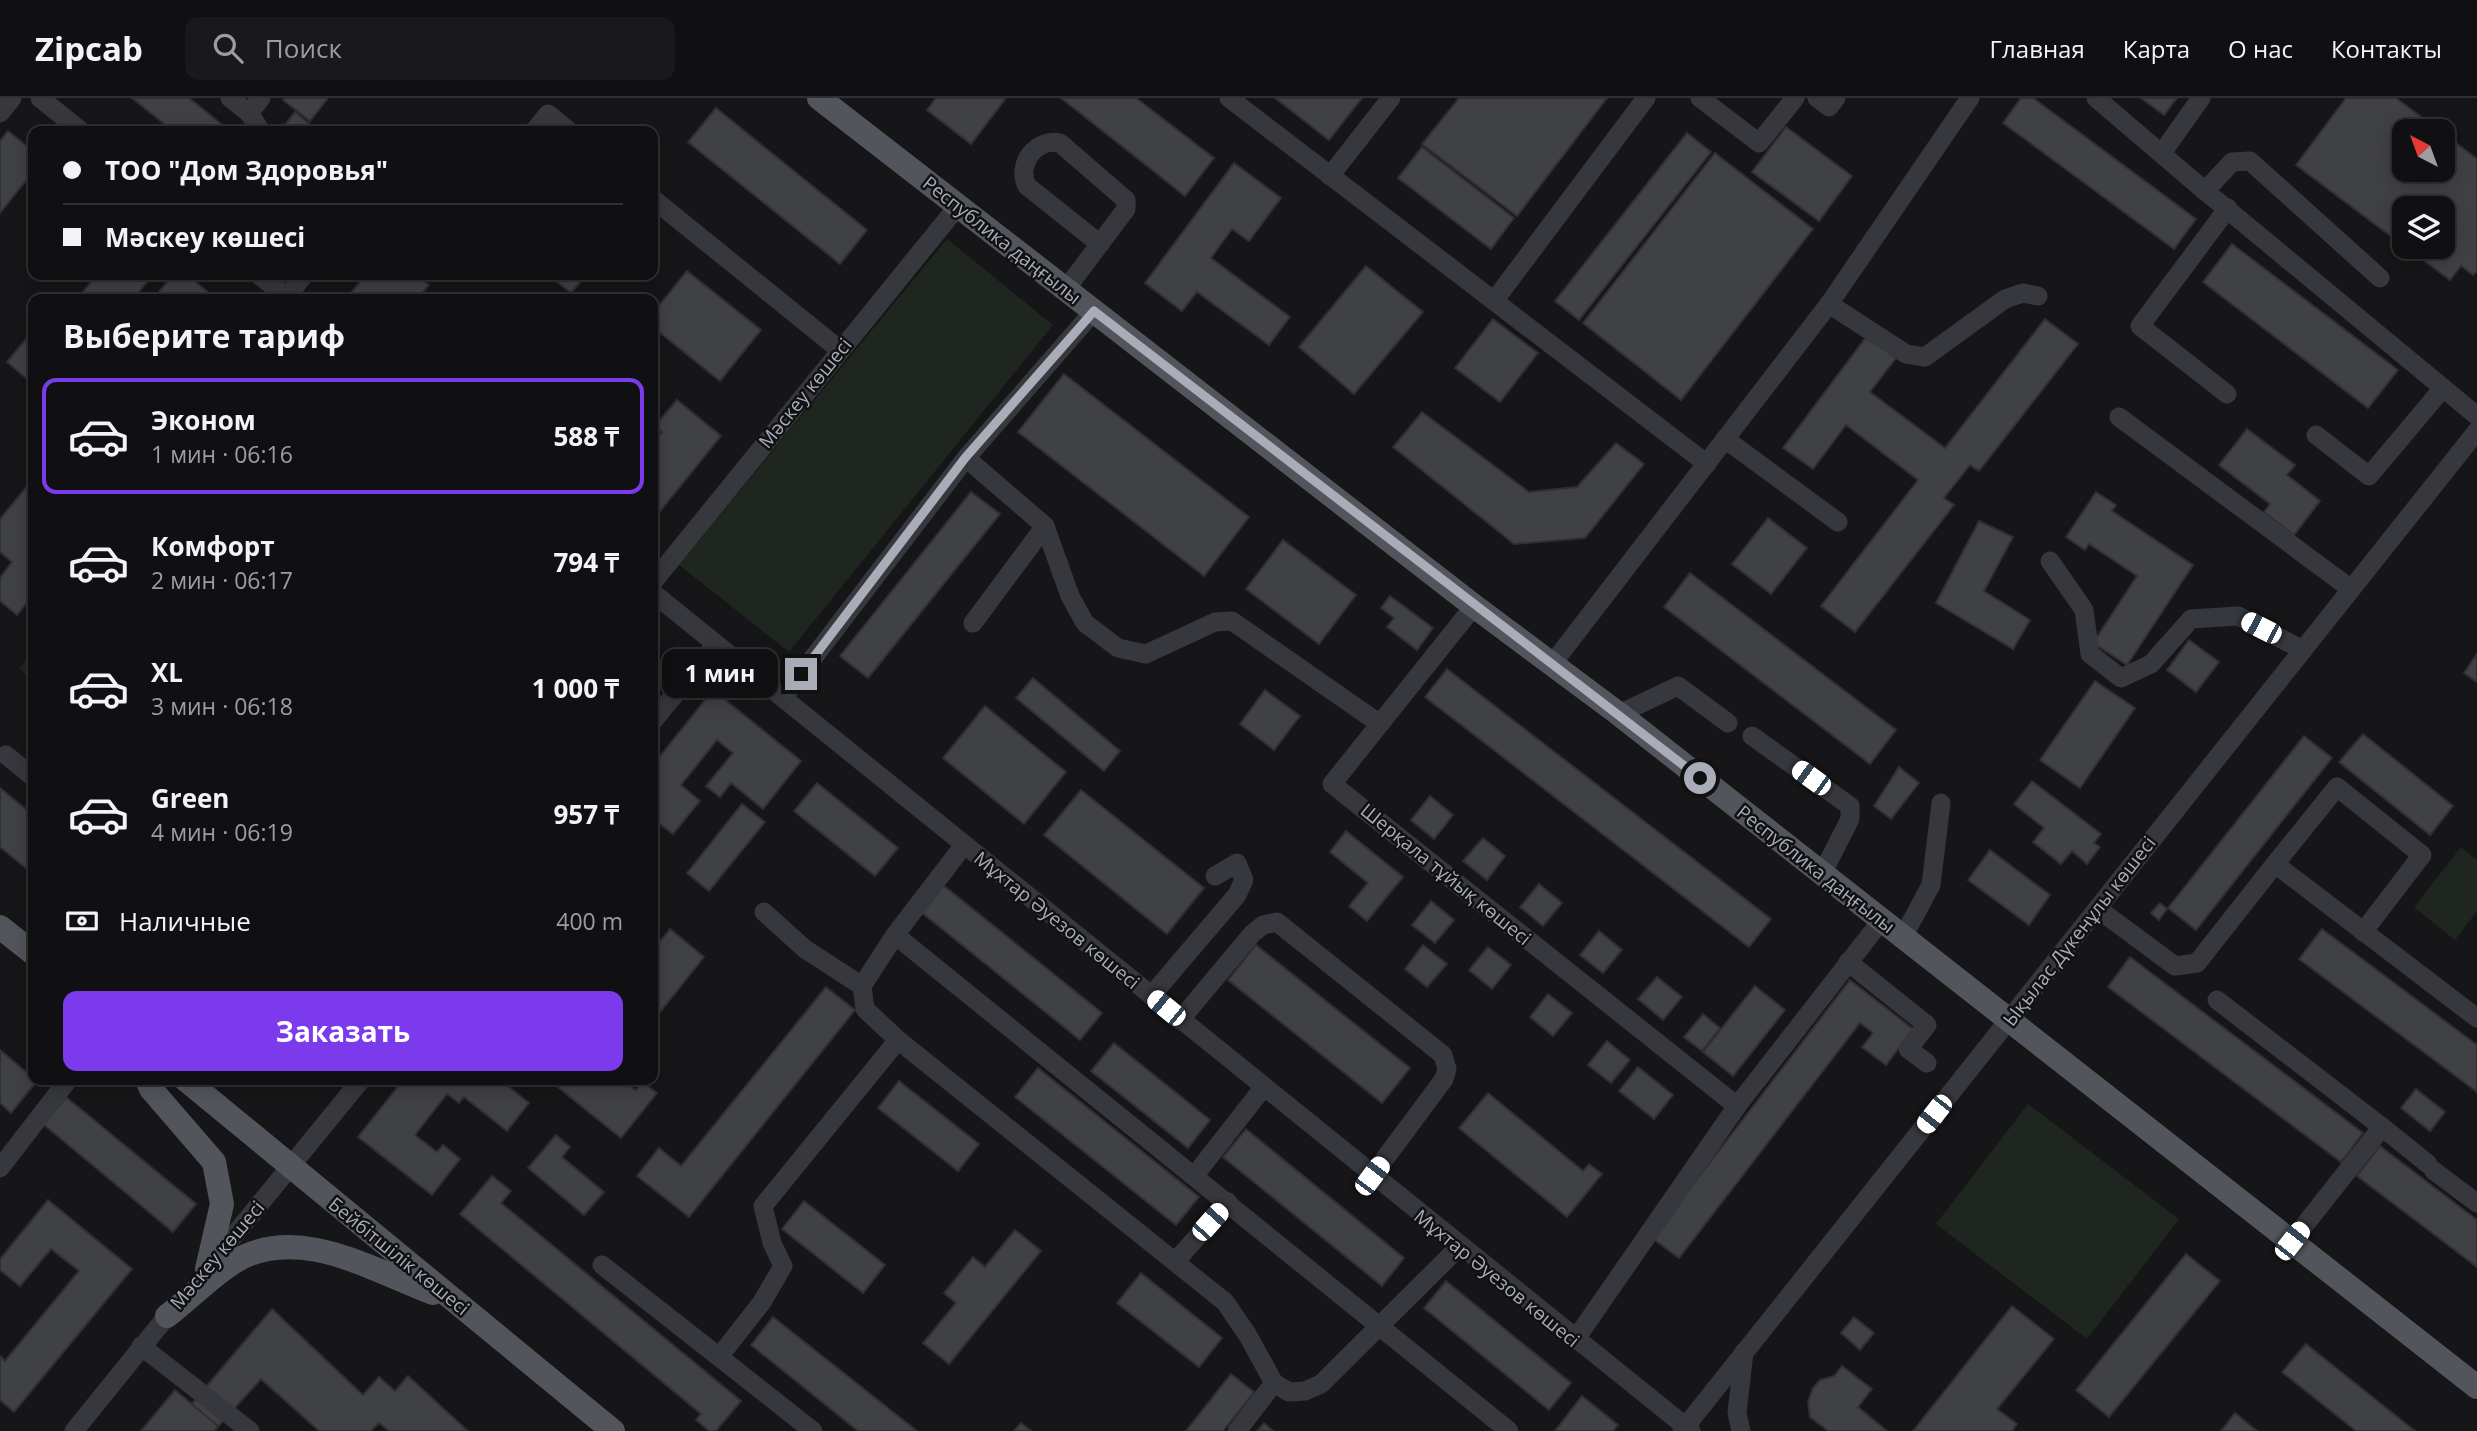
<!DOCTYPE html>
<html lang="ru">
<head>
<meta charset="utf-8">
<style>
  body { margin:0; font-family:"Open Sans",sans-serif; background:#19191b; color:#f1f3f6; height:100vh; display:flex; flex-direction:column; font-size:26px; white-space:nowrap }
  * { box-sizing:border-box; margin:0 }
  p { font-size:23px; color:#9c9d9f }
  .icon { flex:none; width:38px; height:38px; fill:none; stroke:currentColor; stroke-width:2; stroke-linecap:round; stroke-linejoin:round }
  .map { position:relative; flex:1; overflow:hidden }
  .details { position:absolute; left:28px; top:196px; width:630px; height:791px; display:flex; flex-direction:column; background:#101012; border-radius:14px; box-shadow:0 4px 18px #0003,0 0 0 2px #303032 }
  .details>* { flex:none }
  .hud { position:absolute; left:28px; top:28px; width:630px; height:154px; border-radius:14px; box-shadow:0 4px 18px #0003,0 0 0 2px #303032; display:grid; align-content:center; height:154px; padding:0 35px; background:#101012 }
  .needle { width:46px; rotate:319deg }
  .buttons { position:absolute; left:2392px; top:21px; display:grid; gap:14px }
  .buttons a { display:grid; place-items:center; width:63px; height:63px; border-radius:14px; background:#101012; box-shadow:0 4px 18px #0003,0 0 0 2px #303032; font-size:35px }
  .end { position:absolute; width:32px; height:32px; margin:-16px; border:9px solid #a8adb8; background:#111; box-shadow:0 0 0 4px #111 }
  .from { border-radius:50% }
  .bubble { position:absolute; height:49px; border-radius:14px; background:#101012; box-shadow:0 4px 18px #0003,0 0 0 2px #303032; font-size:23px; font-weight:700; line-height:49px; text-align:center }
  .car { position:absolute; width:21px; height:42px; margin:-21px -10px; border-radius:9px; box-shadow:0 0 5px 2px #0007; background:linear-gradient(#fff 24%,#345 0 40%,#fff 0 76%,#345 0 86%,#fff 0) }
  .hud b { display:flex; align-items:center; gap:24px; height:66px; font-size:26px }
  .hud b+b { border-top:2px solid #303032 }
  .hud i { width:18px; height:18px; background:#f1f3f6 }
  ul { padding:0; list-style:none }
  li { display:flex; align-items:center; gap:21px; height:116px; margin:0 14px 10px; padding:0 21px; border:4px solid transparent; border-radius:14px }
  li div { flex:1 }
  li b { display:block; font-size:26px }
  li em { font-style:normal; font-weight:700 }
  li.active { border-color:#7c3aed }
  li>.icon { width:63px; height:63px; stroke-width:1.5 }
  h2 { padding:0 35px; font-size:32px; line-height:84px }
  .pay { display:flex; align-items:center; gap:18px; height:77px; padding:0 35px; font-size:26px }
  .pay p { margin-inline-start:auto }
  .cta { display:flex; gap:14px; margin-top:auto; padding:14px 35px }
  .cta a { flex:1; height:80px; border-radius:14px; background:#7c3aed; color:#fff; font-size:28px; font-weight:700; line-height:80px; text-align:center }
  header { display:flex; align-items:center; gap:42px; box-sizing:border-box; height:98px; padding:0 35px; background:#101012; border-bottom:2px solid #303032 }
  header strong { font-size:33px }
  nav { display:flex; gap:38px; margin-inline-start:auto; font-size:24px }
  .search { width:490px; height:63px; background:#19191b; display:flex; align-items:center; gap:18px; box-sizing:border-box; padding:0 24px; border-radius:14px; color:#9c9d9f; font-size:26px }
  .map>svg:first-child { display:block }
  .green { fill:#1e261f }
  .building { fill:#404145; stroke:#303034; stroke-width:2 }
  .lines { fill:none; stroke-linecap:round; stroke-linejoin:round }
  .minor { stroke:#37383d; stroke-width:19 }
  .major { stroke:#53555c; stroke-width:24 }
  .route { stroke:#a8adb8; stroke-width:9 }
  .labels { text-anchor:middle; stroke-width:5; stroke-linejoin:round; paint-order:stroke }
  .street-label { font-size:19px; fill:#a8adb8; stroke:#111113 }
</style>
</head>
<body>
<header>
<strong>Zipcab</strong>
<div class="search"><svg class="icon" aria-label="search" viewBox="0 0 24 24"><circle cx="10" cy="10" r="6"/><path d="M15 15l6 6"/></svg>Поиск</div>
<nav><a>Главная</a><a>Карта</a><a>О нас</a><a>Контакты</a></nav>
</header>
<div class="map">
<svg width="2477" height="1333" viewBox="0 0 2477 1333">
  <rect width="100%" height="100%" fill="#161618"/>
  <g class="green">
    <path d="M947 141 1053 227 789 554 679 467Z"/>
    <path d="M33 553V582L19 571Z"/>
    <path d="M2461 749 2477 762V813L2455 842 2414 809Z"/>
    <path d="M2028 1006 2179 1121 2087 1241 1936 1126Z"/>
  </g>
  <g class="building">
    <path d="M132 0H189L230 33H173Z"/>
    <path d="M285 0H328L310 23 283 2Z"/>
    <path d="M936 0H1006L971 46 927 12Z"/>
    <path d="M1061 0H1136L1214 60 1185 98Z"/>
    <path d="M1275 0H1362L1329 42Z"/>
    <path d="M1459 0H1607L1517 118 1422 46Z"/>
    <path d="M2021 0H2033L2196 121 2174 151 2003 25Z"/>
    <path d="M2141 0H2177L2164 17Z"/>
    <path d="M2346 0H2396L2440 33H2404V72H2443V35L2477 61V173L2473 177 2461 168 2450 182 2406 149H2443V110H2404V148L2296 67Z"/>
    <path d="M716 10 867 132 840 166 688 44Z"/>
    <path d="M295 14 318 33H280Z"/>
    <path d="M1786 29 1852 78 1819 123 1752 74Z"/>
    <path d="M8 33 33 53V74L0 115V43Z"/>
    <path d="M1687 35 1711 54 1579 222 1555 203Z"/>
    <path d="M1422 49 1514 120 1491 151 1398 80Z"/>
    <path d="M1715 55 1813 131 1681 302 1583 225Z"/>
    <path d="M1234 65 1281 100 1249 143 1232 131 1211 160 1290 219 1269 247 1197 194 1182 213 1145 185Z"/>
    <path d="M2232 146 2398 272 2368 310 2203 184Z"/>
    <path d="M1366 168 1423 214 1354 296 1299 249Z"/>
    <path d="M687 173 761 232 720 283 653 229V215Z"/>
    <path d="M97 177H153L133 201H77Z"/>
    <path d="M173 177H187L214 199 153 201Z"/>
    <path d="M366 177H416L429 187 417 201H357L350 196Z"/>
    <path d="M549 177H586L571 195Z"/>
    <path d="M1493 221 1538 255 1500 304 1455 270Z"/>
    <path d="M2045 221 2078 246 1979 373 1970 367 1944 400 1954 407 1855 534 1821 508 1918 382 1846 327 1813 371 1783 350 1867 238 1896 260 1870 294 1945 350Z"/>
    <path d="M31 235 33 237V286L7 264Z"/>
    <path d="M1064 276 1249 419 1204 478 1018 334Z"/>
    <path d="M677 302 721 338 653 422V346L662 334 655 328Z"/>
    <path d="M1422 314 1529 394 1577 389 1616 345 1644 366 1585 440 1514 446 1393 349Z"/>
    <path d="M2247 331 2295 367 2287 377 2320 403 2294 437 2264 414 2270 406 2219 367Z"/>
    <path d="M33 381V497L17 517 0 503V480L12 464 0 454V421Z"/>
    <path d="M971 394 1000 416 868 580 840 558Z"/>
    <path d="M2096 394 2116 407 2112 413 2193 467 2127 567 2093 545 2137 478 2089 446 2085 452 2066 439Z"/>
    <path d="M1768 420 1807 450 1771 496 1732 466Z"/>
    <path d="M1979 423 2013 439 1984 493 2030 522 2013 551 1936 505Z"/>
    <path d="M1283 442 1356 497 1319 546 1246 491Z"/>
    <path d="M1690 475 1896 632 1870 666 1664 509Z"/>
    <path d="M1390 498 1433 530 1417 552 1387 529 1394 520 1381 510Z"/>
    <path d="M2189 542 2219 564 2196 594 2167 572Z"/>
    <path d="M2477 556V584L2464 575Z"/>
    <path d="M1447 571 1771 821 1749 849 1425 599Z"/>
    <path d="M1033 580 1120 653 1104 673 1016 600Z"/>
    <path d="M2095 583 2135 610 2080 690 2040 662Z"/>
    <path d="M713 592 801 663 763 711 731 685 720 699 706 688 733 655 717 642 681 687 700 703 673 736 653 721V667Z"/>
    <path d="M1265 592 1300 618 1274 652 1240 626Z"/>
    <path d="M985 608 1066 674 1024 726 943 660Z"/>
    <path d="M2363 636 2453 708 2430 737 2339 664Z"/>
    <path d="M2304 638 2332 660 2196 832 2168 810Z"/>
    <path d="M1899 669 1919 685 1891 721 1874 708Z"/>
    <path d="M2032 683 2101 736 2094 745 2100 749 2087 766 2072 753 2061 766 2033 744 2044 730 2014 706Z"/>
    <path d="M817 685 898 750 875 778 794 713Z"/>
    <path d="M0 690 33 717V776L0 749Z"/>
    <path d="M1081 692 1204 790 1167 836 1044 737Z"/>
    <path d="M1430 698 1453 717 1434 741 1411 722Z"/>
    <path d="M742 706 765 724 709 793 687 775Z"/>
    <path d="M1346 733 1403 779 1367 823 1349 808 1368 785 1330 754Z"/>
    <path d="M1483 740 1505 758 1487 782 1463 763Z"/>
    <path d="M1990 752 2050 797 2029 827 1968 782Z"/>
    <path d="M1539 786 1562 805 1543 828 1520 809Z"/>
    <path d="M943 787 1102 915 1080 942 921 814Z"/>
    <path d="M1431 803 1454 822 1435 845 1412 827Z"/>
    <path d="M2160 805 2167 811 2159 822 2151 815Z"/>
    <path d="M670 831 704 859 653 923V852Z"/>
    <path d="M2322 831 2477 947V994L2299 861Z"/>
    <path d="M1599 833 1622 852 1603 875 1580 857Z"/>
    <path d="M1256 847 1410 970 1382 1005 1228 882Z"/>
    <path d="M1423 847 1447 866 1427 889 1405 871Z"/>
    <path d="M1488 849 1511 867 1492 891 1469 872Z"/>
    <path d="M2130 859 2363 1035 2341 1064 2108 889Z"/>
    <path d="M1657 879 1682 899 1663 922 1638 901Z"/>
    <path d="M1850 882 1913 931 1886 967 1862 949 1873 935 1860 925 1679 1160 1652 1140Z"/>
    <path d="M1755 888 1785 912 1733 978 1703 954Z"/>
    <path d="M826 889 855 912 689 1119 637 1078 659 1050 681 1068Z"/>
    <path d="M1548 896 1572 915 1553 938 1530 919Z"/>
    <path d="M1703 916 1720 930 1702 953 1684 939Z"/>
    <path d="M1607 943 1630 962 1611 985 1588 967Z"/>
    <path d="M1114 945 1210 1022 1188 1050 1091 973Z"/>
    <path d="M0 952 37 983 11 1015 0 1005Z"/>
    <path d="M1638 969 1673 997 1654 1021 1619 993Z"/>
    <path d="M1038 970 1199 1099 1176 1127 1015 999Z"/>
    <path d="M403 982H500L529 1005 507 1033 464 999 459 1005 447 996 415 1037 437 1054 443 1047 460 1061 432 1097 358 1039Z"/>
    <path d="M549 982H622L636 992 642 984 657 995 621 1040Z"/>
    <path d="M899 983 979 1046 958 1073 878 1010Z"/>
    <path d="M2416 991 2445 1014 2430 1033 2401 1010Z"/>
    <path d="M1488 995 1583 1073 1589 1066 1602 1076 1567 1119 1459 1030Z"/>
    <path d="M66 999 196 1106 173 1134 43 1026Z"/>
    <path d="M1246 1031 1404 1160 1382 1188 1223 1059Z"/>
    <path d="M556 1037 570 1049 562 1059 604 1094 584 1117 528 1070Z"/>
    <path d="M2380 1048 2477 1122V1169L2357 1078Z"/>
    <path d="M492 1078 511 1093 501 1105 741 1303 716 1333H709L696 1322 701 1316 460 1116Z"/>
    <path d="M48 1102 132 1171 14 1314 0 1302V1258L5 1263 79 1173 51 1151 20 1188 0 1172V1161Z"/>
    <path d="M804 1103 885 1167 863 1195 782 1131Z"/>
    <path d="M1015 1132 1041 1153 949 1266 923 1245 956 1205 944 1195 973 1159 985 1169Z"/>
    <path d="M2186 1156 2220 1183 2109 1319 2076 1292Z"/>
    <path d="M1141 1175 1222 1240 1199 1269 1117 1205Z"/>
    <path d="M1446 1183 1571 1285 1549 1312 1424 1210Z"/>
    <path d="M2012 1208 2054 1241 1997 1311 2017 1326 2012 1333H1913Z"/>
    <path d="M272 1211 363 1297 379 1279 395 1293 408 1278 468 1333H389L379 1325 371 1333H319L261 1281 214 1333H204L184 1315Z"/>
    <path d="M773 1219 917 1333H858L751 1247Z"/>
    <path d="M1854 1219 1874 1235 1860 1252 1841 1235Z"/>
    <path d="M2306 1246 2415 1333H2356L2282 1274Z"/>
    <path d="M1842 1268 1872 1291 1858 1309 1887 1333H1828L1810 1319 1808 1304 1813 1290 1820 1282 1834 1278Z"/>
    <path d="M1231 1276 1254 1294 1223 1333H1186Z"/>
    <path d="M175 1292 218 1328 214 1333H141Z"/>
    <path d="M1582 1298 1618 1327 1613 1333H1555Z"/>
    <path d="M2235 1315 2257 1333H2221Z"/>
    <path d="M1021 1325 1031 1333H1014Z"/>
    <path d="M1264 1325 1273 1333H1257Z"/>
  </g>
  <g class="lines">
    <g class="minor">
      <path d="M40 0 81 33"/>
      <path d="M230 0 249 15"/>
      <path d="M261 0 249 15 261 33"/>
      <path d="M1229 0 1707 366"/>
      <path d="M1700 0 1759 45 1795 0"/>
      <path d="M1817 0 1829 9 1836 0"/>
      <path d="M2096 0 2205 93"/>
      <path d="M0 15 12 0"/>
      <path d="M534 33 548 16 569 33"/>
      <path d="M2162 55 2201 0"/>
      <path d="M1330 78 1391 0"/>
      <path d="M653 101 840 252"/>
      <path d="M259 177 290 201"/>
      <path d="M2380 180 2250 63 2232 64 2205 93 2477 318"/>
      <path d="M1066 191 1126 111V102L1060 45C1035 40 1016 67 1027 88L1100 146"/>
      <path d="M287 199 304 177"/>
      <path d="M1494 203 1646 0"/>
      <path d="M1829 206 1906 256 1925 259 2005 201 2023 195 2038 198"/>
      <path d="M2227 296 2140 228 2228 110"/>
      <path d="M2119 319 2351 491"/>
      <path d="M2316 337 2369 378 2443 290"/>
      <path d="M1725 341 1838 424"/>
      <path d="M966 360 1045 428 1070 498 1085 525 1118 550 1146 556 1215 524 1232 523 1380 626"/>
      <path d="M2050 463 2084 512 2090 556 2121 580 2151 566 2191 521 2238 518 2303 552"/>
      <path d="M653 484 958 108"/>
      <path d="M653 495 1691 1333"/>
      <path d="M1474 508 1332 686 1737 1008"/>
      <path d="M973 525 1045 428"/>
      <path d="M1553 565 1829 206 1970 0"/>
      <path d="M784 598 966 360 1094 213"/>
      <path d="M1619 616 1678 588 1728 625"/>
      <path d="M653 623 715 547"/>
      <path d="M1752 638 1850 708V721L1822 776"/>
      <path d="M6 657 33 679"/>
      <path d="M964 747 895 837 1509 1333"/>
      <path d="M2275 766 2337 689 2422 757 2363 834"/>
      <path d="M2098 811 2175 868 2197 865 2275 766 2477 920"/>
      <path d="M764 814 805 851 862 888"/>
      <path d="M895 837 862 888 865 911 898 942 1225 1204 1247 1236 1274 1285 1289 1294 1305 1293 1321 1286 1459 1149"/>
      <path d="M1903 839 1931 787 1941 705"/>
      <path d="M1848 864 1927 927 1908 951 1927 965"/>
      <path d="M1151 898 1237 797 1244 782 1237 765 1215 778"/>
      <path d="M2217 902 2382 1029"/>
      <path d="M1180 922 1252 836 1263 827 1277 824 1443 957 1447 971 1444 981 1372 1078"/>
      <path d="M0 1070 68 982"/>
      <path d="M2434 1073 2477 1105"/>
      <path d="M1195 1077 1263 990"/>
      <path d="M2292 1143 2382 1029 2428 1066"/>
      <path d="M1175 1164 1228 1104"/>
      <path d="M602 1167 813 1333"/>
      <path d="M209 1168 361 982"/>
      <path d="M1575 1242 1737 1008 1881 823"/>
      <path d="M141 1248 250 1333"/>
      <path d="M719 1259 762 1204 783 1168 772 1145 763 1108 898 942"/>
      <path d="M74 1333 176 1207"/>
      <path d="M1237 1333 1274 1285"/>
      <path d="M1682 1333 2477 333"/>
      <path d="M1741 1333 1737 1315 1744 1254"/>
    </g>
    <g class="major">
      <path d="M819 0 1474 508 1619 616 2477 1289"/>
      <path d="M0 829 33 855"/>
      <path d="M147 982 151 991 214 1064 222 1106 207 1171"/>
      <path d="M186 982 613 1333"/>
      <path d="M167 1218C189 1201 210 1179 234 1164 297 1125 372 1172 433 1195"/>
    </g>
  </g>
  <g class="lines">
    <path class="route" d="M801 576 965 360 1094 213 1700 680"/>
  </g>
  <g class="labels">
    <g class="street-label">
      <text transform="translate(1002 142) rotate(38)" y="7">Республика даңғылы</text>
      <text transform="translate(805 295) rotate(-51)" y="7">Мәскеу көшесі</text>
      <text transform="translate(1816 771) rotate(38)" y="7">Республика даңғылы</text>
      <text transform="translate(1446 776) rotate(39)" y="7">Шерқала тұйық көшесі</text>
      <text transform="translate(1057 822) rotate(39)" y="7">Мұхтар Әуезов көшесі</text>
      <text transform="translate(2079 833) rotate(-52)" y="7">Ықылас Дүкенұлы көшесі</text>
      <text transform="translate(217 1157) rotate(-50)" y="7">Мәскеу көшесі</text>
      <text transform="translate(399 1158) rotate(39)" y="7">Бейбітшілік көшесі</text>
      <text transform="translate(1497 1180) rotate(39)" y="7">Мұхтар Әуезов көшесі</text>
    </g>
  </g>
</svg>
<div class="buttons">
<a><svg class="needle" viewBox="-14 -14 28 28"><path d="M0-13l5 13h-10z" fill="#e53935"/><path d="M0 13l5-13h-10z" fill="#9c9d9f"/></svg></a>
<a><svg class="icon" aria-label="layers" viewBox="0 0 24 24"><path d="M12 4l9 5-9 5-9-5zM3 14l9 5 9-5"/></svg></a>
</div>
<i class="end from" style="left:1700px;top:680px"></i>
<i class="end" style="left:801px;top:576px"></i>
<div class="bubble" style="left:662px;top:551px;width:116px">1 мин</div>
<i class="car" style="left:2261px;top:530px;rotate:297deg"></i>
<i class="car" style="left:1811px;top:680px;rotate:306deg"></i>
<i class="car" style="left:1166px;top:910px;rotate:309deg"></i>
<i class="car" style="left:1934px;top:1016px;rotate:218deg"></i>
<i class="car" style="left:1372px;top:1078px;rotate:37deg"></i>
<i class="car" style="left:1210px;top:1124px;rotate:42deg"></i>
<i class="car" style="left:2292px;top:1143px;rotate:38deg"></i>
<div class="hud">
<b><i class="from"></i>ТОО &quot;Дом Здоровья&quot;</b>
<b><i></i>Мәскеу көшесі</b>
</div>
<section class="details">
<h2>Выберите тариф</h2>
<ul>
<li class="active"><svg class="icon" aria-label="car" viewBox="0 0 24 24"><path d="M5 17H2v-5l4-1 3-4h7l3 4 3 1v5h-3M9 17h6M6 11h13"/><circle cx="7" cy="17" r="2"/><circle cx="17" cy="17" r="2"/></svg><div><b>Эконом</b><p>1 мин · 06:16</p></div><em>588 ₸</em></li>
<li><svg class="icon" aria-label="car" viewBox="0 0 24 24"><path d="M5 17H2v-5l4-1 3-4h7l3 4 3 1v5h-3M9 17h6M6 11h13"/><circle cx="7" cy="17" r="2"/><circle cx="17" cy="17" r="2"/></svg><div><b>Комфорт</b><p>2 мин · 06:17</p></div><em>794 ₸</em></li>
<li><svg class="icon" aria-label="car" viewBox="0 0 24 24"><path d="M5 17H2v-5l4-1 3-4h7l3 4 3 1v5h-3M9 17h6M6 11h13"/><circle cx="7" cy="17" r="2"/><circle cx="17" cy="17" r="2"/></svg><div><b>XL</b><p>3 мин · 06:18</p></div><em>1 000 ₸</em></li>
<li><svg class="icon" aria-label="car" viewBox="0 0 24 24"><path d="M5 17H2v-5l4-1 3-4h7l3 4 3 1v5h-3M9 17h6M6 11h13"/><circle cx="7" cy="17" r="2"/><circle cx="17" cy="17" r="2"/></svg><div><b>Green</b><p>4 мин · 06:19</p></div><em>957 ₸</em></li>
</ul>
<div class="pay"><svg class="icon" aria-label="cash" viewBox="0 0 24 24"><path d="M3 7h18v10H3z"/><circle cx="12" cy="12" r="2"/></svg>Наличные<p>400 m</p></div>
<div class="cta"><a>Заказать</a></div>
</section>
</div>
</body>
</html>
